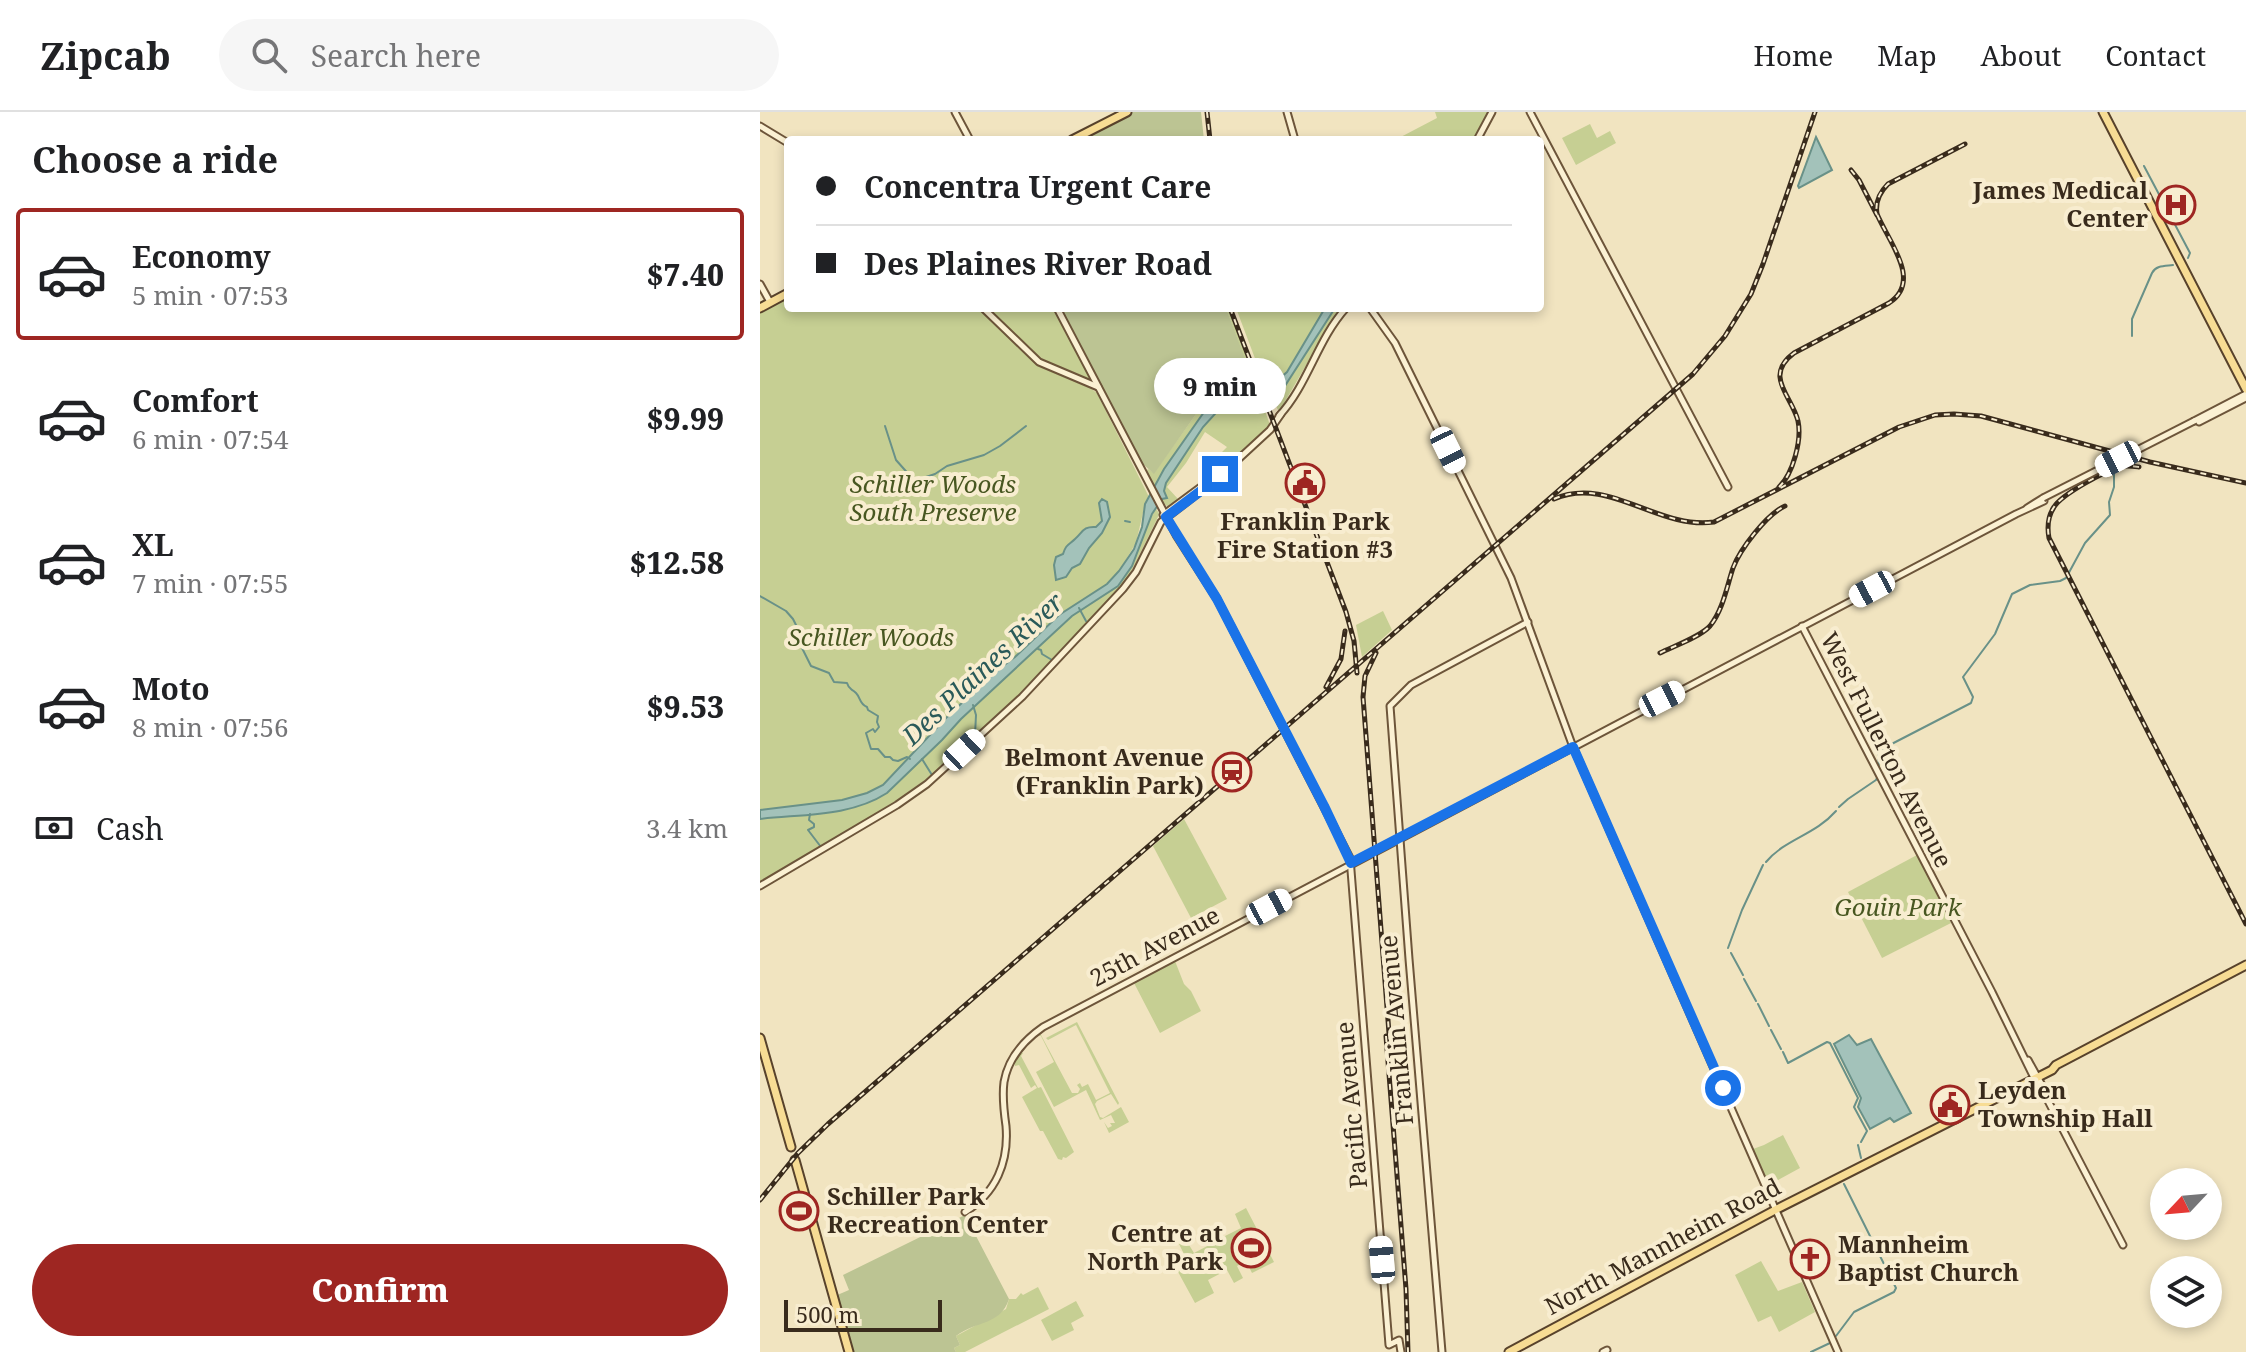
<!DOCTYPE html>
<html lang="en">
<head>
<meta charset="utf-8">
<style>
  body { margin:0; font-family:"Noto Serif",serif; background:#f6f6f6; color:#202124; height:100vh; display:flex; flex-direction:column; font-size:30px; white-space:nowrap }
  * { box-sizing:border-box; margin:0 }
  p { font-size:26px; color:#757577 }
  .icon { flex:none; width:44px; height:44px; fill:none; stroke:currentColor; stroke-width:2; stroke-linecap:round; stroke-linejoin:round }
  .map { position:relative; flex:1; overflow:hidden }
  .drawer { display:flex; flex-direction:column; background:#fff; width:760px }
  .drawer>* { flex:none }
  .hud { position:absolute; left:24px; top:24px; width:760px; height:176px; border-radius:8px; box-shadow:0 4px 12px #0003; display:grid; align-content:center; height:176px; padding:0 32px; background:#fff }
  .needle { width:52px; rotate:244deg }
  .tools { position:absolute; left:1390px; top:1056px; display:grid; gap:16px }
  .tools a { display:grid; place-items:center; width:72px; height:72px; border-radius:50%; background:#fff; box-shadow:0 4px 12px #0003; font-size:40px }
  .scale { position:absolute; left:24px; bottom:20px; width:158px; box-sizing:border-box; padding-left:8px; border:4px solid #392b1c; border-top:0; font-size:22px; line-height:28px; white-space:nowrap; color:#392b1c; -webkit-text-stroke:6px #f8edd0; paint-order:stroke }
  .end { position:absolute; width:36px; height:36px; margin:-18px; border:10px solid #1a73e8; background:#fff; box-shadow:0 0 0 4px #fff }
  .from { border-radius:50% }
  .bubble { position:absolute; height:56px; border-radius:28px; background:#fff; box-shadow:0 4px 12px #0003; font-size:26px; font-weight:800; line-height:56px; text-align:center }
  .car { position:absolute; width:24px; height:48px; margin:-24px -12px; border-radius:10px; box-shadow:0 0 6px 2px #0007; background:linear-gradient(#fff 24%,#345 0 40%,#fff 0 76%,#345 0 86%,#fff 0) }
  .hud b { display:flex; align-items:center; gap:28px; height:76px; font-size:30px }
  .hud b+b { border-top:2px solid #e0e0e0 }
  .hud i { width:20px; height:20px; background:#202124 }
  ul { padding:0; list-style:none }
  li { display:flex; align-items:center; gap:24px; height:132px; margin:0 16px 12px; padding:0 16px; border:4px solid transparent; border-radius:8px }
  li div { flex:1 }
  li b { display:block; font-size:30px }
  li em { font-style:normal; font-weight:800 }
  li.selected { border-color:#9e2622 }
  li>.icon { width:72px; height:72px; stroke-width:1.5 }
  h2 { padding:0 32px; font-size:36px; line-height:96px }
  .pay { display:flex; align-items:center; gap:20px; height:88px; padding:0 32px; font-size:30px }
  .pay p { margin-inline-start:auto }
  .primary-button { display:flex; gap:16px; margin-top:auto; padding:16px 32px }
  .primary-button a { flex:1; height:92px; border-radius:48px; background:#9e2622; color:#fff; font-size:32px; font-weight:800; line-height:92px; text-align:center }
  header { display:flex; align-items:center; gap:48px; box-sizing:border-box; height:112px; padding:0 40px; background:#fff; border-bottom:2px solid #e0e0e0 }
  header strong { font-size:38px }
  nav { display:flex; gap:44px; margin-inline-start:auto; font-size:28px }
  .search { width:560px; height:72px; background:#f6f6f6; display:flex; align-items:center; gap:20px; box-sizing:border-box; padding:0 28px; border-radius:44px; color:#757577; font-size:30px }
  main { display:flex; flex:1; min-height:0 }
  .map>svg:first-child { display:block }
  .green { fill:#c6cf93 }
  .cemetery { fill:#bcc493 }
  .water { fill:#a3c2ba; stroke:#699188; stroke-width:2 }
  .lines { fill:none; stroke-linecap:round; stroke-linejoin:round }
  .stream { stroke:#699188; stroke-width:2 }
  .secondary-casing { stroke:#6d553a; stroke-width:9 }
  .primary-casing { stroke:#58422b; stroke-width:11 }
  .secondary { stroke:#fbf1d3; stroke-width:5 }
  .primary { stroke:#f7dc94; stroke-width:7 }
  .rail-casing { stroke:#392b1c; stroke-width:5 }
  .rail { stroke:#f8edd0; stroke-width:2; stroke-dasharray:6; stroke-linecap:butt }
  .secondary-bridge-casing { stroke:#6d553a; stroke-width:9; stroke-linecap:butt }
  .secondary-bridge { stroke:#fbf1d3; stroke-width:5 }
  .route { stroke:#1a73e8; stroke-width:10 }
  .labels { text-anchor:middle; stroke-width:8; stroke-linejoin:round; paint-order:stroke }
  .poi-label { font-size:24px; font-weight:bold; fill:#392b1c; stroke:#f8edd0; text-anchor:end }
  .park-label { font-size:24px; font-style:italic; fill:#485721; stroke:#f8edd0 }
  .street-label { font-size:24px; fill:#392b1c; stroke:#f8edd0 }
  .water-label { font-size:26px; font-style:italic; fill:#2a5a59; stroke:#f8edd0 }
</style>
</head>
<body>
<header>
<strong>Zipcab</strong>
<div class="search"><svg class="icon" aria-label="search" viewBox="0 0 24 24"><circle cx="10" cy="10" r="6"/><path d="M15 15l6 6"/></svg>Search here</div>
<nav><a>Home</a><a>Map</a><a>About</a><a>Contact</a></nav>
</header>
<main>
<section class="drawer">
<h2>Choose a ride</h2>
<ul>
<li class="selected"><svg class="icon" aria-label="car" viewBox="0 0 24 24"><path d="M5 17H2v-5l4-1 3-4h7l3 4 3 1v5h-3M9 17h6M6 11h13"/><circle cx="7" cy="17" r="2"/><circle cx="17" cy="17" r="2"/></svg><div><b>Economy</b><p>5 min · 07:53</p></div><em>$7.40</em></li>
<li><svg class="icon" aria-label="car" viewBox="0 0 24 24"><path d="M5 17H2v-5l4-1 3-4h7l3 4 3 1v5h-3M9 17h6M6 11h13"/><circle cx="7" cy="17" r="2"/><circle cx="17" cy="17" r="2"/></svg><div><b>Comfort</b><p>6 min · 07:54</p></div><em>$9.99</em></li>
<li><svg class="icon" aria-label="car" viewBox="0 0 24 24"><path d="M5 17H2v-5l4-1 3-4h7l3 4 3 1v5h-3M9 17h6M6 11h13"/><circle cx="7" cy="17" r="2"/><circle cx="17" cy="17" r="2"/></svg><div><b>XL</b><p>7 min · 07:55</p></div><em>$12.58</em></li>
<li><svg class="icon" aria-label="car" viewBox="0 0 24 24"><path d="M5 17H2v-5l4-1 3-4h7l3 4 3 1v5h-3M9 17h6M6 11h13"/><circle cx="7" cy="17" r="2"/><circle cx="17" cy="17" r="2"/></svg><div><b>Moto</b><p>8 min · 07:56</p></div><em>$9.53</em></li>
</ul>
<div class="pay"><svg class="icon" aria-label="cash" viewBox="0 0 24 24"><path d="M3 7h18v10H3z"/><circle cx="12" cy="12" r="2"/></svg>Cash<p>3.4 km</p></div>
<div class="primary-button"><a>Confirm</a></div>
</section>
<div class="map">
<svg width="1486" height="1240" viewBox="0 0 1486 1240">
  <rect width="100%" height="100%" fill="#f1e4c0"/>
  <g class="green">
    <path d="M675 0H729L714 28H635L677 6Z"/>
    <path d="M830 12 837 26 850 19 856 31 816 53 802 26Z"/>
    <path d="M28 184V196H219L279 254 330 276 337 281 389 385 385 392 376 431 359 459 348 472 299 503 255 545 231 563 185 607 123 673 107 681 82 688 0 698V199Z"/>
    <path d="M226 196H294L331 269 283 249 273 242Z"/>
    <path d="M466 196H469L510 313 459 360 453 349 467 335 445 320 426 351 407 375 418 387 408 395C398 387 392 371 386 360L388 357 394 361 441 295 458 280 492 268Z"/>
    <path d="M476 196H582L570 212 519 300 516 294 510 293 508 288H511L507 273H505Z"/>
    <path d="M396 397 399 401 398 405 366 470 252 590 173 662 149 681 0 771V707L60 702 127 681 182 628 201 607 312 504 358 474 372 454 388 410Z"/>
    <path d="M623 499 632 518 602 545 596 513Z"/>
    <path d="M424 707 467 787 431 806 393 734Z"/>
    <path d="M1157 743 1191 811 1122 846 1088 780Z"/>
    <path d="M415 849 424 872 431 879 441 899 400 921 374 871Z"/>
    <path d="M317 910 359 991 358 993 351 982 337 989 335 992 340 1005 343 1006 361 995 369 1010 349 1021 344 1010 348 1016 352 1014 350 1011H355L351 1003 340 1008 326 978 294 995 276 960 294 950 281 924 278 923 279 921 281 923 312 981H318L320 977 317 973 320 971 322 975 328 972 336 988 350 981 316 913 288 928 286 926Z"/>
    <path d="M261 940 263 941 261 944 278 976 281 975 314 1040 306 1046 303 1045 302 1048 298 1047 283 1019H280L262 985 277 976 275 973 271 976 259 953 255 954 254 950Z"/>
    <path d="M1023 1023 1040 1056 1009 1073 993 1037 1004 1033Z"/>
    <path d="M486 1096 514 1150 492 1161 486 1149 477 1154 483 1166 474 1171 467 1158 448 1168 454 1181 435 1191 417 1158 407 1162 404 1157 426 1146 419 1132 426 1128 434 1141 453 1131 446 1117 454 1113 461 1126 481 1116 475 1102Z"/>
    <path d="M1001 1149 1018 1179 1042 1170 1055 1200 1019 1220 1011 1204 998 1210 975 1163Z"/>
    <path d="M278 1175 289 1197 205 1240H196L194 1236 200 1233 196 1224 246 1197 249 1187H256L261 1181 263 1183Z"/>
    <path d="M316 1189 324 1204 311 1211 314 1218 292 1229 281 1208Z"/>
  </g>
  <g class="cemetery">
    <path d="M373 0H441L444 28H320Z"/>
    <path d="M301 196H466L493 268 458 280 441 295 394 362 382 351Z"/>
    <path d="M205 1103 249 1187C240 1214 217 1208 196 1224L200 1233 194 1236 196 1240H92L75 1184 89 1178 83 1163Z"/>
  </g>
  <g class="water">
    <path d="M1056 25 1072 58 1039 76 1038 74Z"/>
    <path d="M565 196H575L521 280 511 288 491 283 479 285 463 293 443 315 406 371 404 379 407 386 402 387 392 402 372 454 358 474 312 504 201 607 182 628 127 681C90 705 42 702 0 707V698L82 688 107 681 123 673 185 607 231 563 255 545 299 503 347 472 359 459 374 437 382 415 385 392 404 357 449 293 473 278 512 273 527 260Z"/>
    <path d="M342 387 347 390 350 405 342 421 329 436 320 452 312 456 306 465 296 468 294 453 296 445 303 442C306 432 309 433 315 427 323 420 323 414 336 415L342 409 339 391Z"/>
    <path d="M1089 923 1097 933 1111 927 1151 1001 1134 1010 1130 1006 1110 1017 1098 995 1101 986 1074 932Z"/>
  </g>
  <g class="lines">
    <g class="stream">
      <path d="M1384 54 1430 141 1428 146"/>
      <path d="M1372 224V207L1392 161C1396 153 1405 154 1413 153"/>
      <path d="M125 314 136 348 152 366"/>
      <path d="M160 367 175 362 187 354 224 343 240 334 266 314"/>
      <path d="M365 409 370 410"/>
      <path d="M0 484 26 499 33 507 41 523V534L51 554 69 561 74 570 87 571C89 578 91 576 96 581 101 586 99 592 107 595L108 598 118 604 117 610 119 615 115 620 113 617 106 621 111 637H118L125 645H130L133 648 138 649 147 645 150 647"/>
      <path d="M319 496 326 509"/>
      <path d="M278 537 281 538 282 542 292 548"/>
      <path d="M213 593 216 603 215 623"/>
      <path d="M162 647 172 663"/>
      <path d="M1119 658 1118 641 1120 638 1211 591 1213 585 1203 565 1235 522 1252 482 1270 473 1300 469 1306 466 1325 431 1350 403 1349 390 1354 375V361"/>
      <path d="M1079 695 1088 687 1116 668 1118 664"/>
      <path d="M50 702 49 708 54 712V715L48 718 61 735"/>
      <path d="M1006 750C1025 727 1055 723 1076 699"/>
      <path d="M968 836 982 798 1003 753"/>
      <path d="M971 841 983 863"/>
      <path d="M984 867 996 889"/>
      <path d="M998 892 1009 914"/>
      <path d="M1011 918 1021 937"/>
      <path d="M1023 940 1028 951 1067 930 1070 931 1098 986 1094 995 1107 1019 1101 1030"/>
      <path d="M1098 1033 1101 1046"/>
      <path d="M1076 1224 1094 1200 1134 1180 1136 1176 1084 1072"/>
      <path d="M1051 1240 1070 1231"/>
    </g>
    <g class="secondary-casing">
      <g id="secondary">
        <path d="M195 0 210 28"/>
        <path d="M527 0 535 28"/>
        <path d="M770 0 968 375"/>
        <path d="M0 14 28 31"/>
        <path d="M717 28 732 0"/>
        <path d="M0 172 10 190"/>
        <path d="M223 196 279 250 338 275"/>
        <path d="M297 196 416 423 457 487 590 746 629 1233 639 1228 641 1240"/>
        <path d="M610 196 635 231 751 466 813 635 1078 1240"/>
        <path d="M519 304C548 273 557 228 586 196"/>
        <path d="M1434 309 1486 282"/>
        <path d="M1439 310 1486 286"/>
        <path d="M1267 396 1283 386"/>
        <path d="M403 403 446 371"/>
        <path d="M1042 514 1232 880 1280 978 1286 985 1363 1133"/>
        <path d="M0 774 137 693 167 672 262 585 363 477 376 460 401 410 458 366 510 318 521 302"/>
        <path d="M1268 948 1283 975V979"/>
        <path d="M205 1100C236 1081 249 1050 246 1014 244 1000 242 985 244 970 248 947 263 929 283 915L1256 402 1284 389"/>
        <path d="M682 1240 649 847 630 594 651 573 768 510"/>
        <path d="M843 1240 847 1238"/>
      </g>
    </g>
    <g class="primary-casing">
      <g id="primary">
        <path d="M1343 0 1486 277"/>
        <path d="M312 28 367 0"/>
        <path d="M0 196 28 181"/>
        <path d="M0 926 31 1035"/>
        <path d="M35 1048 89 1240"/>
        <path d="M749 1240 1017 1097 1292 958 1296 953 1486 853"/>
      </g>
    </g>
    <use href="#secondary" class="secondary"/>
    <use href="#primary" class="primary"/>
    <g class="rail-casing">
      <g id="rail">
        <path d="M447 0 450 28"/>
        <path d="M1091 58 1099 68 1117 103"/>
        <path d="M470 196 586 500 594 529 597 561"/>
        <path d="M1379 355C1372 354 1366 353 1359 355 1345 359 1302 382 1294 395 1288 404 1287 415 1289 426L1486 812"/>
        <path d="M1019 375C1033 362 1042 328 1038 309 1032 284 1003 264 1034 241L1129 191C1163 169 1128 129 1117 102 1115 90 1119 81 1128 72L1205 32"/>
        <path d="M794 387C848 363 898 418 954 410L1139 315 1175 303 1194 302 1221 304 1390 350 1486 371"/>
        <path d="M616 541 605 564 603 585 630 934"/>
        <path d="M900 541C914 534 940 525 950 514 963 498 967 474 973 456 980 437 1007 402 1025 394"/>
        <path d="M566 575 581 547 585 519"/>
        <path d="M626 924 646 1177 648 1240"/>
        <path d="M0 1088 38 1041 68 1012 933 262 965 224 991 182 1003 152 1055 0"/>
      </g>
    </g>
    <use href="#rail" class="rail"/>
    <g class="secondary-bridge-casing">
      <path id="secondary-bridge" d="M1283 386 1434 309"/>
    </g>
    <use href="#secondary-bridge" class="secondary-bridge"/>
  </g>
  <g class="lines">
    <path class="route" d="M460 362 458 366 406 405 457 487 564 694 591 751 813 635 963 976"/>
  </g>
  <defs>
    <g id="hospital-ring" transform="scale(2)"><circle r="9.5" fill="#f8edd0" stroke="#9e2622" stroke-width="1.5"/><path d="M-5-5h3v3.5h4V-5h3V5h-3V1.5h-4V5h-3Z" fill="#9e2622"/></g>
    <g id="civic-ring" transform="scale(2)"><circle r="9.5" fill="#f8edd0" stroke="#9e2622" stroke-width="1.5"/><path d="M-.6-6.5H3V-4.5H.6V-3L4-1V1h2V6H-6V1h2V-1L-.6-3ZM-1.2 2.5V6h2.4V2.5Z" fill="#9e2622"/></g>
    <g id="station-ring" transform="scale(2)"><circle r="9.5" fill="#f8edd0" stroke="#9e2622" stroke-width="1.5"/><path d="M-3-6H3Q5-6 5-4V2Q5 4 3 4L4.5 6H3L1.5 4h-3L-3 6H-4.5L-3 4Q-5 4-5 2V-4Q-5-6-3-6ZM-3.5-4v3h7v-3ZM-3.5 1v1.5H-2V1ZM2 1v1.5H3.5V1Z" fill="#9e2622"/></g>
    <g id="stadium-ring" transform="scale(2)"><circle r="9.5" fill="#f8edd0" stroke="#9e2622" stroke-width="1.5"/><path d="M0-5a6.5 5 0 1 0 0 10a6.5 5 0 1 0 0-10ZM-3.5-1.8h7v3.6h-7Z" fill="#9e2622"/></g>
    <g id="church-ring" transform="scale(2)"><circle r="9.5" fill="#f8edd0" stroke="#9e2622" stroke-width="1.5"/><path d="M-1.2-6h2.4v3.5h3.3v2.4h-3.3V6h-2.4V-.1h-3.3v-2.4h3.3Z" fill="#9e2622"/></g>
  </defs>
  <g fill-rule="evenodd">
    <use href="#hospital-ring" x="1416" y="93"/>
    <use href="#civic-ring" x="545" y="371"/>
    <use href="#station-ring" x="472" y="660"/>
    <use href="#civic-ring" x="1190" y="993"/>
    <use href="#stadium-ring" x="39" y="1099"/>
    <use href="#stadium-ring" x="491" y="1136"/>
    <use href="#church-ring" x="1050" y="1147"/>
  </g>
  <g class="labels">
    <g class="poi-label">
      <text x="1388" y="87">James Medical<tspan x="1388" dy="28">Center</tspan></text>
      <text x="545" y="418" text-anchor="middle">Franklin Park<tspan x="545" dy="28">Fire Station #3</tspan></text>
      <text x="444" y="654">Belmont Avenue<tspan x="444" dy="28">(Franklin Park)</tspan></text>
      <text x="1218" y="987" text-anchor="start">Leyden<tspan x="1218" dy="28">Township Hall</tspan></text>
      <text x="67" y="1093" text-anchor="start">Schiller Park<tspan x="67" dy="28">Recreation Center</tspan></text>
      <text x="463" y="1130">Centre at<tspan x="463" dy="28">North Park</tspan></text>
      <text x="1078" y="1141" text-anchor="start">Mannheim<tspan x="1078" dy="28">Baptist Church</tspan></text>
    </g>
    <g class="park-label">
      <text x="173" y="381">Schiller Woods<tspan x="173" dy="28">South Preserve</tspan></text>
      <text x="111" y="534">Schiller Woods</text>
      <text x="1138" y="804">Gouin Park</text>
    </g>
    <g class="street-label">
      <text transform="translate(1126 638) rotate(63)" y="8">West Fullerton Avenue</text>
      <text transform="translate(395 835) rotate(-28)" y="8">25th Avenue</text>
      <text transform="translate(637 918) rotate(-95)" y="8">Franklin Avenue</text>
      <text transform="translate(592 993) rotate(-95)" y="8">Pacific Avenue</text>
      <text transform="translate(903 1135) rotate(-28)" y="8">North Mannheim Road</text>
    </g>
    <g class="water-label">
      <text transform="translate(223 557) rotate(-43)" y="9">Des Plaines River</text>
    </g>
  </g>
</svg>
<div class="tools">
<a><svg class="needle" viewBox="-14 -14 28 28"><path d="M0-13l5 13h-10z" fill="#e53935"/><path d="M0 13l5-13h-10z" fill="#757577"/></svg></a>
<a><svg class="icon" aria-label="layers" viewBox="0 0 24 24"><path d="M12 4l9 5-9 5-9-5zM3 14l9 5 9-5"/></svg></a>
</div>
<div class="scale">500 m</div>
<i class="end from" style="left:963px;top:976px"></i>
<i class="end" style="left:460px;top:362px"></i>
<div class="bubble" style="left:394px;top:246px;width:132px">9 min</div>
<i class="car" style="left:688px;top:338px;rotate:154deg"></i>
<i class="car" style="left:1358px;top:347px;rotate:243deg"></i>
<i class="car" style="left:1112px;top:477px;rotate:242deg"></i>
<i class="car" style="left:902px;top:587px;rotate:63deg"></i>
<i class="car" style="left:204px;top:638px;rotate:47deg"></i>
<i class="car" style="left:509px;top:795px;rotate:62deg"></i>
<i class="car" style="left:622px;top:1148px;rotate:355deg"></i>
<div class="hud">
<b><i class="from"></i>Concentra Urgent Care</b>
<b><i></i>Des Plaines River Road</b>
</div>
</div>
</main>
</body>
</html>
